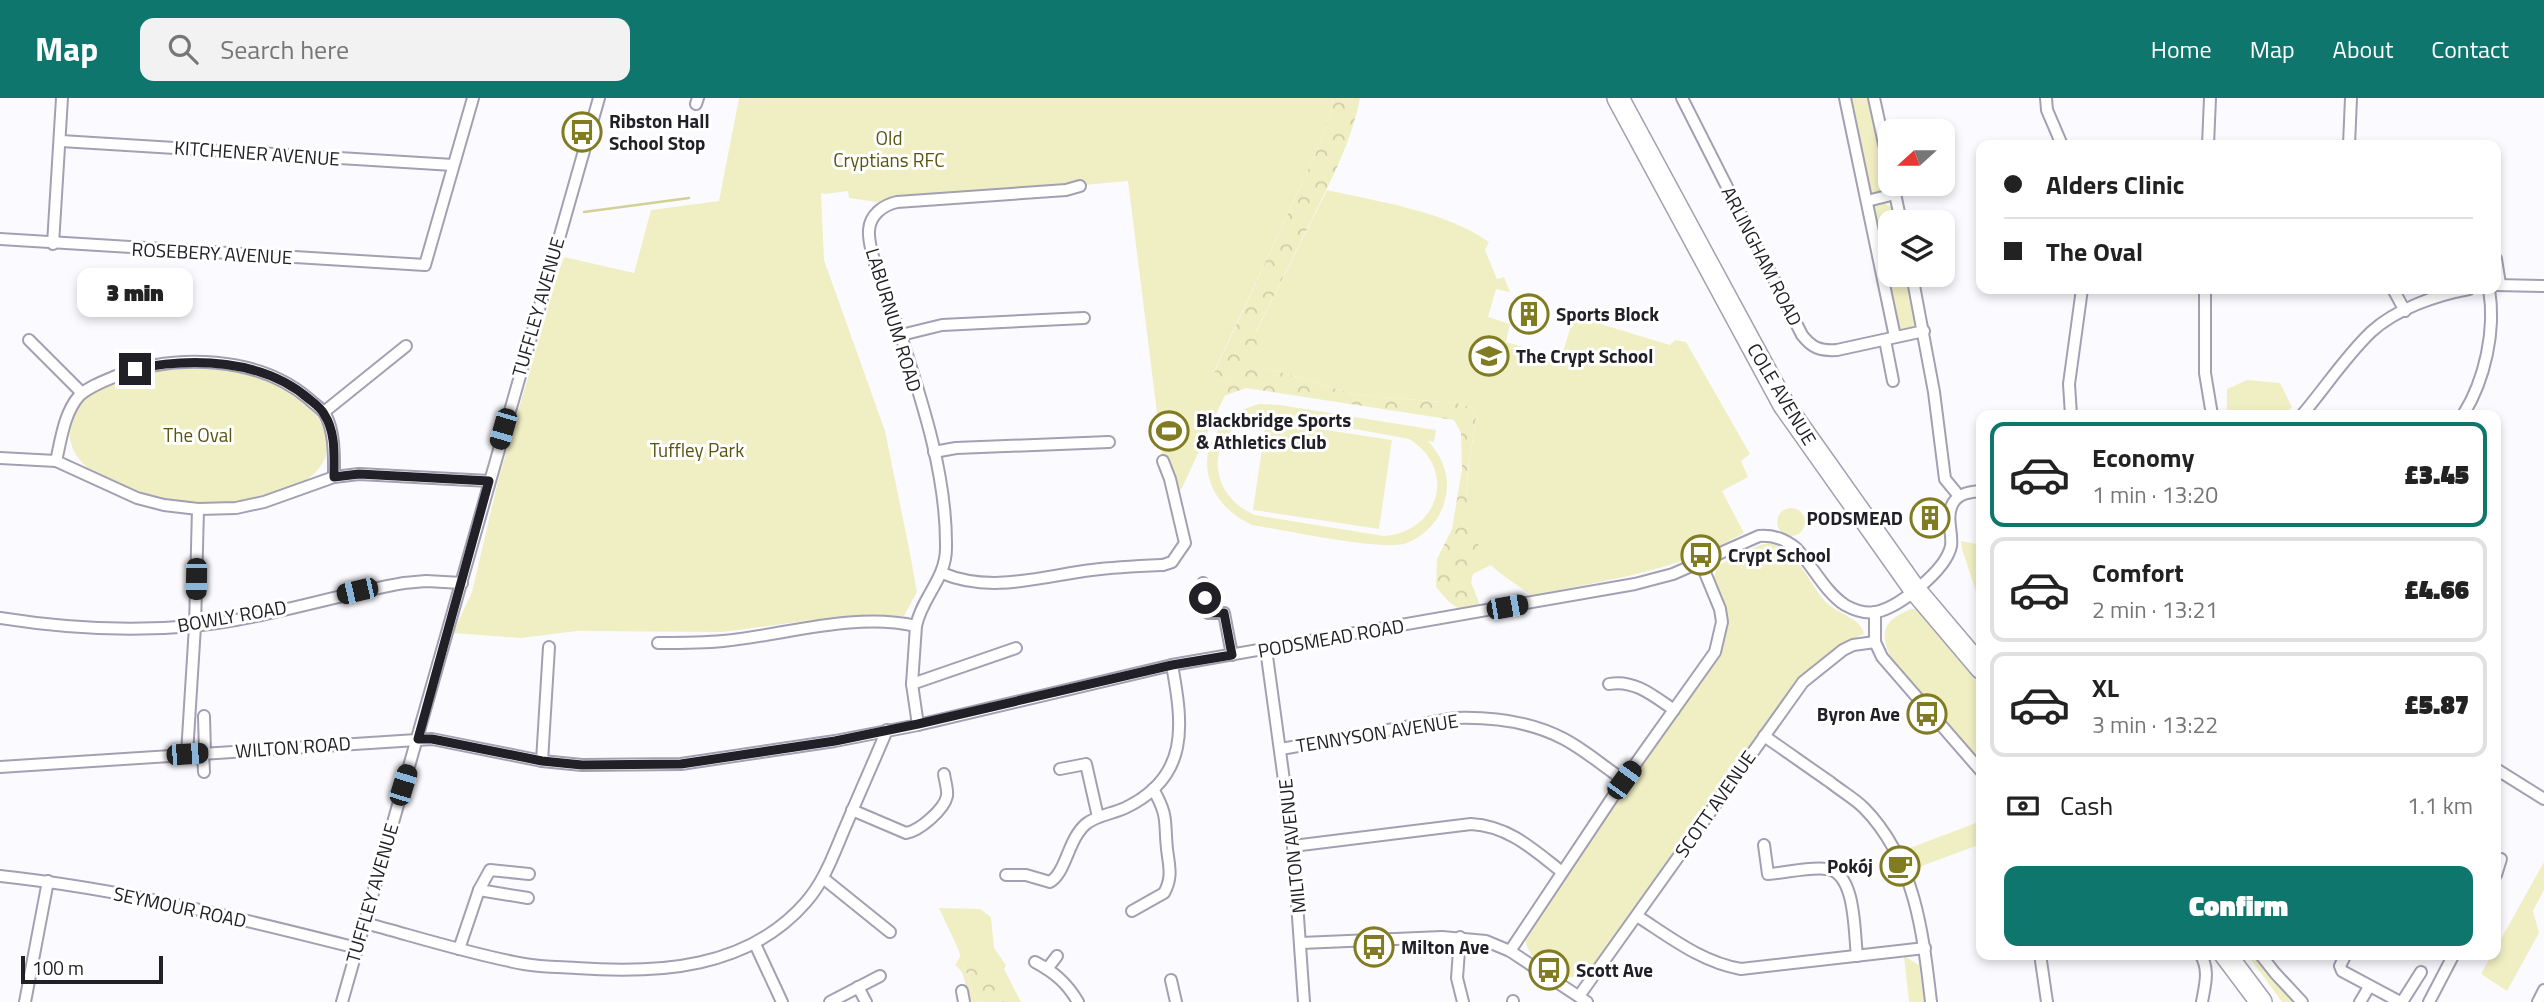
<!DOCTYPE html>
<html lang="en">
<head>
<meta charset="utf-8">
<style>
  body { margin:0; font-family:"Titillium Web",sans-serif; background:#f2f2f2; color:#222; height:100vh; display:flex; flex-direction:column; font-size:26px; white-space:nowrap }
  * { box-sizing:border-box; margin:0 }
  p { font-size:23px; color:#767676 }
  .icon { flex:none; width:38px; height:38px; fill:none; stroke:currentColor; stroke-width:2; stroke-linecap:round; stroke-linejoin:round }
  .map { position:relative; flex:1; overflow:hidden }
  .side { position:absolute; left:1976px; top:312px; width:525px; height:550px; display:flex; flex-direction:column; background:#fff; border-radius:14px; box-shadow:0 4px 10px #0003 }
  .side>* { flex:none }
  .top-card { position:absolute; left:1976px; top:42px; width:525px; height:154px; border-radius:14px; box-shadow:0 4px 10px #0003; display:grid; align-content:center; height:154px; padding:0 28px; background:#fff }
  .needle { width:46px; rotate:249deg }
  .fabs { position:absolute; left:1878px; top:21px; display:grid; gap:14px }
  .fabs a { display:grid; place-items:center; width:77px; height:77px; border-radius:14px; background:#fff; box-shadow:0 4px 10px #0003; font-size:35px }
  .scale { position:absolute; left:21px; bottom:18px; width:142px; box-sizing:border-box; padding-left:7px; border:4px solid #212027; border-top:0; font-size:19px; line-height:24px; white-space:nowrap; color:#212027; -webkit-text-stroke:5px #fff; paint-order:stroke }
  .end { position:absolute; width:32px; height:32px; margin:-16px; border:9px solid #212027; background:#fff; box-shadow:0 0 0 4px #fff }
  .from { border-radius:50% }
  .bubble { position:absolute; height:49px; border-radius:14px; background:#fff; box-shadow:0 4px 10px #0003; font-size:23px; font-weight:800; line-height:49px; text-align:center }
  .car { position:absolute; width:21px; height:42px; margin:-21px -10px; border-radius:9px; box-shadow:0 0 5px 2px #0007; background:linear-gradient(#222 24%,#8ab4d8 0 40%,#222 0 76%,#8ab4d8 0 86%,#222 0) }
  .top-card b { display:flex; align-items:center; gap:24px; height:66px; font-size:26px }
  .top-card b+b { border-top:2px solid #e0e0e0 }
  .top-card i { width:18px; height:18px; background:#222 }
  ul { padding:12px 0 0; list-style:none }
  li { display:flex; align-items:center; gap:21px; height:105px; margin:0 14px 10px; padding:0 14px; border:4px solid #e0e0e0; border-radius:14px }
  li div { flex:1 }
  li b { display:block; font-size:26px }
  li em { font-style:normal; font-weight:800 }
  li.current { border-color:#0f766e }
  li>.icon { width:63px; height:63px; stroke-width:1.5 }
  .pay { display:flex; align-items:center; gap:18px; height:77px; padding:0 28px; font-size:26px }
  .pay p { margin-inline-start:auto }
  .primary-button { display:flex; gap:14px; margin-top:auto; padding:14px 28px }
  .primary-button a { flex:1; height:80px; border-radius:14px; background:#0f766e; color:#fff; font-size:28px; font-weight:800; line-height:80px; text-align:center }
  header { display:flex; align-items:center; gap:42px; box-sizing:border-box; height:98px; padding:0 35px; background:#0f766e; color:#fff }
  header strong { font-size:33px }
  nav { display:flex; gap:38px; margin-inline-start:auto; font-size:24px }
  .search { width:490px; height:63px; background:#f2f2f2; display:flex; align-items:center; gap:18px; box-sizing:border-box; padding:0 24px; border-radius:14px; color:#767676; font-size:26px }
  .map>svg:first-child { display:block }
  .green { fill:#f0efc4; fill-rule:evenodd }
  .forest { fill:url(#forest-crowns) }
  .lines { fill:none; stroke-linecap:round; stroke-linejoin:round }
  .stream { stroke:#d3d096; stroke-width:2.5 }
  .street-casing { stroke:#a2a0b2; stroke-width:14 }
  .highway-casing { stroke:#a2a0b2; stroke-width:24 }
  .street { stroke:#fff; stroke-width:10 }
  .highway { stroke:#fff; stroke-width:21 }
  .route { stroke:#212027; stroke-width:9 }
  .labels { text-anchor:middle; stroke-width:6; stroke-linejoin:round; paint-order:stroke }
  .poi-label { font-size:19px; font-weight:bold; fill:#212027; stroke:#fff; text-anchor:start }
  .park-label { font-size:19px; fill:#595510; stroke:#fff }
  .street-label { font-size:19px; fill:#212027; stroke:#fff }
</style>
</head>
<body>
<header>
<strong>Map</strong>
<div class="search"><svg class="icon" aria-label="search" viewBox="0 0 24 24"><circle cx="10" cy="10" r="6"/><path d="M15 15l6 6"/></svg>Search here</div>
<nav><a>Home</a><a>Map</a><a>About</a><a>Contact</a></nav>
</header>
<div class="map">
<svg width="2544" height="904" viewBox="0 0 2544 904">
  <defs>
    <pattern id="forest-crowns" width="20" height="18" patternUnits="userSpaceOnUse" patternTransform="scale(1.75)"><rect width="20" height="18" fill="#f0efc4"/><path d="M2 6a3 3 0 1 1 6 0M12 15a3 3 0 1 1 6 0" fill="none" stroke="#cecda8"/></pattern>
  </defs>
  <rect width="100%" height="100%" fill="#fbfbff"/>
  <g class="green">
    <path d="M739 0H1333L1331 14 1316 55 1214 274 1231 284 1182 390 1173 399 1163 363 1128 83 897 104H877L849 100 848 93 825 96 821 95 824 162 885 333 909 450 917 494 904 518 827 520 722 534 577 533 521 540 453 535 472 494 498 383 556 182 564 159 634 175 651 112 719 103Z"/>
    <path d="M1848 0H1870L1888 85 1884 94 1875 97 1868 92Z"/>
    <path d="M1327 92C1379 104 1445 113 1489 144L1485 152 1497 181 1504 179 1510 194 1496 191 1488 219 1510 226 1506 244 1561 260 1574 218 1670 247 1675 242 1686 244 1750 356 1741 363 1748 379 1722 393 1744 435C1678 473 1605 483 1531 497 1518 487 1503 479 1491 467 1452 428 1470 368 1476 320L1473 310 1456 305 1356 297 1267 270 1256 252V234Z"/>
    <path d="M1877 105H1884L1894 111 1897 124H1890V177H1908L1917 221 1912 231 1902 233 1896 226 1873 113V107Z"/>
    <path d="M176 268C205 270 232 269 260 279 333 305 362 373 269 398 250 403 230 406 211 406 171 406 78 390 70 341 67 326 74 308 85 298 102 284 154 273 176 268Z"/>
    <path d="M2247 282 2280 285 2292 309 2284 317H2227V291Z"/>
    <path d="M1259 306 1280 307 1436 332 1434 344 1428 343C1443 359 1451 380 1445 402 1441 421 1425 438 1407 445 1381 454 1285 432 1252 427 1190 399 1192 324 1259 306ZM1261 316 1279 317 1409 341C1458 371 1439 434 1384 438L1255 417C1204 395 1205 331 1261 316Z"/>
    <path d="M1266 323 1392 342 1379 431 1253 412Z"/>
    <circle cx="1791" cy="424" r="14"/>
    <path d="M1961 443 1981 447V509L1962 451Z"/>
    <path d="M1770 445C1800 454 1807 484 1827 505 1838 516 1861 520 1864 536L1842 545 1800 581 1588 876C1565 888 1524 864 1525 837L1721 553 1727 522 1714 479 1718 467 1760 447Z"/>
    <path d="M1911 511H1919L1981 579V665L1891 561C1879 533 1883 523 1911 511Z"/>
    <path d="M1981 723V746L1911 772 1902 753Z"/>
    <path d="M2544 764V792L2533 813 2539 835 2507 893 2481 876 2492 856H2496V850Z"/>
    <path d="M939 810 980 811 991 819 994 850 1006 867 1004 871 1021 904H981L961 860 977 904H971C970 900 968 897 967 893 964 882 965 874 955 867L961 857Z"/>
    <path d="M2247 856 2269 868 2305 904H2282Z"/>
    <path d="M1904 858 1919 867 1924 904H1909Z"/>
  </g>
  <g class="forest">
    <path d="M1333 0H1360C1352 43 1331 82 1312 121 1293 159 1275 196 1256 233L1257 252 1267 270 1356 297 1456 305 1473 310 1476 320C1468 378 1454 416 1491 467L1473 476 1471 484 1480 507 1459 511 1448 503 1436 489 1437 461 1452 431 1462 371 1461 335 1454 322 1246 290 1224 298 1231 284 1214 275 1316 55 1331 14Z"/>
    <path d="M973 844 1004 904H977L957 848Z"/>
  </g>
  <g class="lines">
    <path class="stream" d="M584 114 689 100"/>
    <g class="street-casing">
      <g id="street">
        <path d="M1682 0 1802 237C1812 250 1820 253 1837 252L1924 233"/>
        <path d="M1845 0 1895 239"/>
        <path d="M1874 0 1890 73"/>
        <path d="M2046 0 2047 12 2062 47"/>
        <path d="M696 6 698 0"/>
        <path d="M61 43 453 67"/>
        <path d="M2208 47 2210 0"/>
        <path d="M2349 47 2351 0"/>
        <path d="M1893 86 1901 124"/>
        <path d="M1867 103 1895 96"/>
        <path d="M0 141 425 167 473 0"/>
        <path d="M53 146 62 0"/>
        <path d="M2496 161 2500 186"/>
        <path d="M1912 177 1934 294 1945 381 1959 398"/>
        <path d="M2496 187 2544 188"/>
        <path d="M2205 191V275L2212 317"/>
        <path d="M2393 191 2405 213"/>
        <path d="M901 237 942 227 1084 220"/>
        <path d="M29 242 82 295"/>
        <path d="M1885 242 1893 283"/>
        <path d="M324 314 406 248"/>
        <path d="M2071 317 2069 286 2082 191"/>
        <path d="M2302 317C2325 290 2345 259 2371 234 2396 211 2436 197 2469 191"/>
        <path d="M2463 317C2485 282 2496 232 2489 191"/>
        <path d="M934 354 956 350 1109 344"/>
        <path d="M0 360 56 363 137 400 164 407 198 411 236 410 264 404 334 379 359 376 489 383"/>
        <path d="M56 363C61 342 64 315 79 298 88 289 104 283 116 278 176 255 259 258 309 301 314 306 321 310 325 316 335 334 334 358 334 379"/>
        <path d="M942 475C991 496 1043 478 1092 472 1116 469 1140 468 1163 467L1172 464 1185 445 1170 381 1163 363"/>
        <path d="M1203 485 1208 515H1224L1232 557"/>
        <path d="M1875 514V544L1882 559 1981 673"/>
        <path d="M0 520C63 530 129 534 193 528 264 521 334 497 404 485L426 483 462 485"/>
        <path d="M916 528C922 499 946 481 946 450 947 379 923 306 901 238 893 213 867 155 869 132 870 117 883 107 897 104L1066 92 1080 88"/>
        <path d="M658 545C679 545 702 545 723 543 785 537 854 514 916 528L912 586 918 627"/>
        <path d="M1266 551 1293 748 1304 904"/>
        <path d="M912 586 1016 550"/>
        <path d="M1609 586C1634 581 1654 598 1674 612"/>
        <path d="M204 618 205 655"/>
        <path d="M1764 638C1786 653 1808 669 1830 684 1841 693 1854 700 1864 710 1915 762 1923 835 1931 904"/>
        <path d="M1281 651 1456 620C1492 619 1532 624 1564 641 1585 652 1604 669 1624 682"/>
        <path d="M203 655 204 674"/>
        <path d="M187 656 195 528 198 411"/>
        <path d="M542 663 549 549"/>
        <path d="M0 669 432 641 542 663 582 667 681 666 835 643 918 627 1172 567 1635 486 1673 476 1759 438C1774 437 1784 441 1796 450 1812 467 1825 494 1845 507 1854 512 1866 516 1876 514 1900 509 1946 472 1951 448 1953 434 1945 419 1953 405 1959 395 1970 394 1981 393"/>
        <path d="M1060 671 1086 666 1098 719"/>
        <path d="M2496 671 2544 701"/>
        <path d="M852 712 906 735C919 733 944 712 947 698 948 692 945 683 944 676"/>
        <path d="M1764 747 1768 776C1786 775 1810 768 1828 771 1856 776 1854 834 1857 858"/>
        <path d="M1293 748 1471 726C1509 728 1534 752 1562 774"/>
        <path d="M1006 777H1026L1050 784C1066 775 1068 741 1086 726 1097 717 1112 716 1125 710 1190 679 1183 627 1172 567"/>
        <path d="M2496 777 2501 761"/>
        <path d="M0 778C121 791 239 820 357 850"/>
        <path d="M823 780 890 834"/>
        <path d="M479 792 528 800"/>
        <path d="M1132 813 1164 795C1173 779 1169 768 1167 751 1164 723 1169 719 1153 691"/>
        <path d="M1637 818C1670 839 1701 864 1741 871L1925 850"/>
        <path d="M365 825C417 839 470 856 524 866 541 869 559 869 576 870 658 876 748 871 806 804 826 781 835 752 847 725 860 694 874 663 887 632"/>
        <path d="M1460 839 1457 880 1463 904"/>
        <path d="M1301 845 1442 839 1486 843 1510 853 1587 904"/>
        <path d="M755 846 782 904"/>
        <path d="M459 851 479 792 490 772 529 776"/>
        <path d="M1510 853 1624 682 1715 554 1722 524 1720 511 1701 465"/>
        <path d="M2040 856 2047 904"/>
        <path d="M2200 856C2210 871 2205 887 2202 904"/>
        <path d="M2260 856 2275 875 2302 904"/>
        <path d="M2346 856 2340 868 2342 873 2400 904"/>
        <path d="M1035 864C1054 874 1067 885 1078 904"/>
        <path d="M1047 871 1057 858"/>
        <path d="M1171 882 1176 904"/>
        <path d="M858 889 866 904"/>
        <path d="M962 893 964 904"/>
        <path d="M1579 898 1803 584 1843 552 1853 547 1875 544"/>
        <path d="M1513 903V904"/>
        <path d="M25 904 48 783"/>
        <path d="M342 904 599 0"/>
        <path d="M830 904 880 878"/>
        <path d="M2360 904 2369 889"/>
        <path d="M2402 904 2421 874"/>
        <path d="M2429 904 2454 856"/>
        <path d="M2538 904 2544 892"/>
      </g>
    </g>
    <g class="highway-casing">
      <g id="highway">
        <path d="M1618 0 1784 307 1915 492 1981 570"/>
        <path d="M2225 856 2261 904"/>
      </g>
    </g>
    <use href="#street" class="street"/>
    <use href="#highway" class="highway"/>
  </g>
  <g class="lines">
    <path class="route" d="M135 271C192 259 263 261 309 301 314 305 321 310 324 316 336 334 334 358 334 379L359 376 489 383 418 641H432L542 663 582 667 681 666 835 643 918 626 1172 567 1232 557 1224 515H1208L1205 500"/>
  </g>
  <defs>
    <g id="bus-ring" transform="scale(2.0125)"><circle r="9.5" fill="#fff" stroke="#817b21" stroke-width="1.5"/><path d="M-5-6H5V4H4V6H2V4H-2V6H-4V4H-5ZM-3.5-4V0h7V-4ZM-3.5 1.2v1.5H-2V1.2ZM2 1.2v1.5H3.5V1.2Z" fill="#817b21"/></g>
    <g id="building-ring" transform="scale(2.0125)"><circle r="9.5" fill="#fff" stroke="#817b21" stroke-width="1.5"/><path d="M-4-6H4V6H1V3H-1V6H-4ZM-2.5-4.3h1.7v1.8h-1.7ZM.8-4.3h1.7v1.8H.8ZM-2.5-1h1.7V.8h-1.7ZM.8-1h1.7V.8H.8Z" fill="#817b21"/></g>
    <g id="school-ring" transform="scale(2.0125)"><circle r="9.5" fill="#fff" stroke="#817b21" stroke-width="1.5"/><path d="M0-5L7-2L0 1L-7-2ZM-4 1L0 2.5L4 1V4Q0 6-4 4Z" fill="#817b21"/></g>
    <g id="stadium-ring" transform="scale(2.0125)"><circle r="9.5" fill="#fff" stroke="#817b21" stroke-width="1.5"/><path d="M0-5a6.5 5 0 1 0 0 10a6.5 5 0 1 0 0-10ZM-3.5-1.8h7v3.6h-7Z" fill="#817b21"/></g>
    <g id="cafe-ring" transform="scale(2.0125)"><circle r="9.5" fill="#fff" stroke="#817b21" stroke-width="1.5"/><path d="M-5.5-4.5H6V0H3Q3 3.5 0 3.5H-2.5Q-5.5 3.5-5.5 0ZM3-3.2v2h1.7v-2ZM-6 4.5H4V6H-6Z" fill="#817b21"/></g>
  </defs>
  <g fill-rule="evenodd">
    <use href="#bus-ring" x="582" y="34"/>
    <use href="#building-ring" x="1529" y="216"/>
    <use href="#school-ring" x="1489" y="258"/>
    <use href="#stadium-ring" x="1169" y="333"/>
    <use href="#building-ring" x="1930" y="420"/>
    <use href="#bus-ring" x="1701" y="457"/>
    <use href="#bus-ring" x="1927" y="616"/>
    <use href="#cafe-ring" x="1900" y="768"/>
    <use href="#bus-ring" x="1374" y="849"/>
    <use href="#bus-ring" x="1549" y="872"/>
  </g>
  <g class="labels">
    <g class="poi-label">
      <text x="609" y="30">Ribston Hall<tspan x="609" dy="22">School Stop</tspan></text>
      <text x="1556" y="223">Sports Block</text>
      <text x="1516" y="265">The Crypt School</text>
      <text x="1196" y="329">Blackbridge Sports<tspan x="1196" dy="22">&amp; Athletics Club</tspan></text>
      <text x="1903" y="427" text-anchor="end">PODSMEAD</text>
      <text x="1728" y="464">Crypt School</text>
      <text x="1900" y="623" text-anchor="end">Byron Ave</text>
      <text x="1873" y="775" text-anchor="end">Pokój</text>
      <text x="1401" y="856">Milton Ave</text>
      <text x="1576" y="879">Scott Ave</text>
    </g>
    <g class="park-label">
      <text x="889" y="47">Old<tspan x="889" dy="22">Cryptians RFC</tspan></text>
      <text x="198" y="344">The Oval</text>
      <text x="697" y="359">Tuffley Park</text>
    </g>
    <g class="street-label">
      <text transform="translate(257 55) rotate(4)" y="7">KITCHENER AVENUE</text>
      <text transform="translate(212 155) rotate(3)" y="7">ROSEBERY AVENUE</text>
      <text transform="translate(1762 158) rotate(63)" y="7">ARLINGHAM ROAD</text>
      <text transform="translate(538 209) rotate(-74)" y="7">TUFFLEY AVENUE</text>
      <text transform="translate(894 222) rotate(73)" y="7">LABURNUM ROAD</text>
      <text transform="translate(1782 296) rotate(59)" y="7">COLE AVENUE</text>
      <text transform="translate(232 518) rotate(-10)" y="7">BOWLY ROAD</text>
      <text transform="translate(1331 540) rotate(-10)" y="7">PODSMEAD ROAD</text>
      <text transform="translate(1377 635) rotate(-9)" y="7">TENNYSON AVENUE</text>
      <text transform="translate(293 649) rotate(-4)" y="7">WILTON ROAD</text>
      <text transform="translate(1715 706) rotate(-55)" y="7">SCOTT AVENUE</text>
      <text transform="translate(1292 748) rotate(-96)" y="7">MILTON AVENUE</text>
      <text transform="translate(372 795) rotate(-74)" y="7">TUFFLEY AVENUE</text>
      <text transform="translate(180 809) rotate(12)" y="7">SEYMOUR ROAD</text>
    </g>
  </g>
</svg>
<div class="fabs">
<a><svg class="needle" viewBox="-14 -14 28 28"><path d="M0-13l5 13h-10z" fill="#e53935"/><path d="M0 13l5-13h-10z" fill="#767676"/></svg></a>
<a><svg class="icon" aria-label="layers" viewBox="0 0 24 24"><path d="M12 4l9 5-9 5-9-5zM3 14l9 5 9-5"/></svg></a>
</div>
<div class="scale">100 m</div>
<i class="end from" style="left:1205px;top:500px"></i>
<i class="end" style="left:135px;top:271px"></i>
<div class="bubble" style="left:77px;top:170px;width:116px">3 min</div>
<i class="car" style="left:503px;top:331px;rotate:196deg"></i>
<i class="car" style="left:196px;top:481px;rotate:181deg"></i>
<i class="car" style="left:357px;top:493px;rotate:257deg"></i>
<i class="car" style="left:1507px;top:509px;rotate:80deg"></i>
<i class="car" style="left:187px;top:656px;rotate:86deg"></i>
<i class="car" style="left:1624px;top:682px;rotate:36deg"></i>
<i class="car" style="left:403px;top:687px;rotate:17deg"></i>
<div class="top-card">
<b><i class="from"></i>Alders Clinic</b>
<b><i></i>The Oval</b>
</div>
<section class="side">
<ul>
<li class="current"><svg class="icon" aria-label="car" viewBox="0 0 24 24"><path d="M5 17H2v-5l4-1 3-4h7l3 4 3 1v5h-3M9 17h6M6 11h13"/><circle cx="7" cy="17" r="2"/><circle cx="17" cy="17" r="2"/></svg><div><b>Economy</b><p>1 min · 13:20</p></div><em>£3.45</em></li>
<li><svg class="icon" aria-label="car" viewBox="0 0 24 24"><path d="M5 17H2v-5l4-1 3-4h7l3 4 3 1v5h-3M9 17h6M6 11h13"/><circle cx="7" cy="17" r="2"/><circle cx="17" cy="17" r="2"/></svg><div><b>Comfort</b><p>2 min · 13:21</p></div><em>£4.66</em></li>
<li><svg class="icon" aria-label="car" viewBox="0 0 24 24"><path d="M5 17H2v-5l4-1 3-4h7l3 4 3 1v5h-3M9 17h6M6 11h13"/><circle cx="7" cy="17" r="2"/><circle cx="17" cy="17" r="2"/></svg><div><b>XL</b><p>3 min · 13:22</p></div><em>£5.87</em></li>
</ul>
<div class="pay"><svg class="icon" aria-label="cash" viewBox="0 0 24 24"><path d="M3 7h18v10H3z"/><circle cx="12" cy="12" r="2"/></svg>Cash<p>1.1 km</p></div>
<div class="primary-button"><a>Confirm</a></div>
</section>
</div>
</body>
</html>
